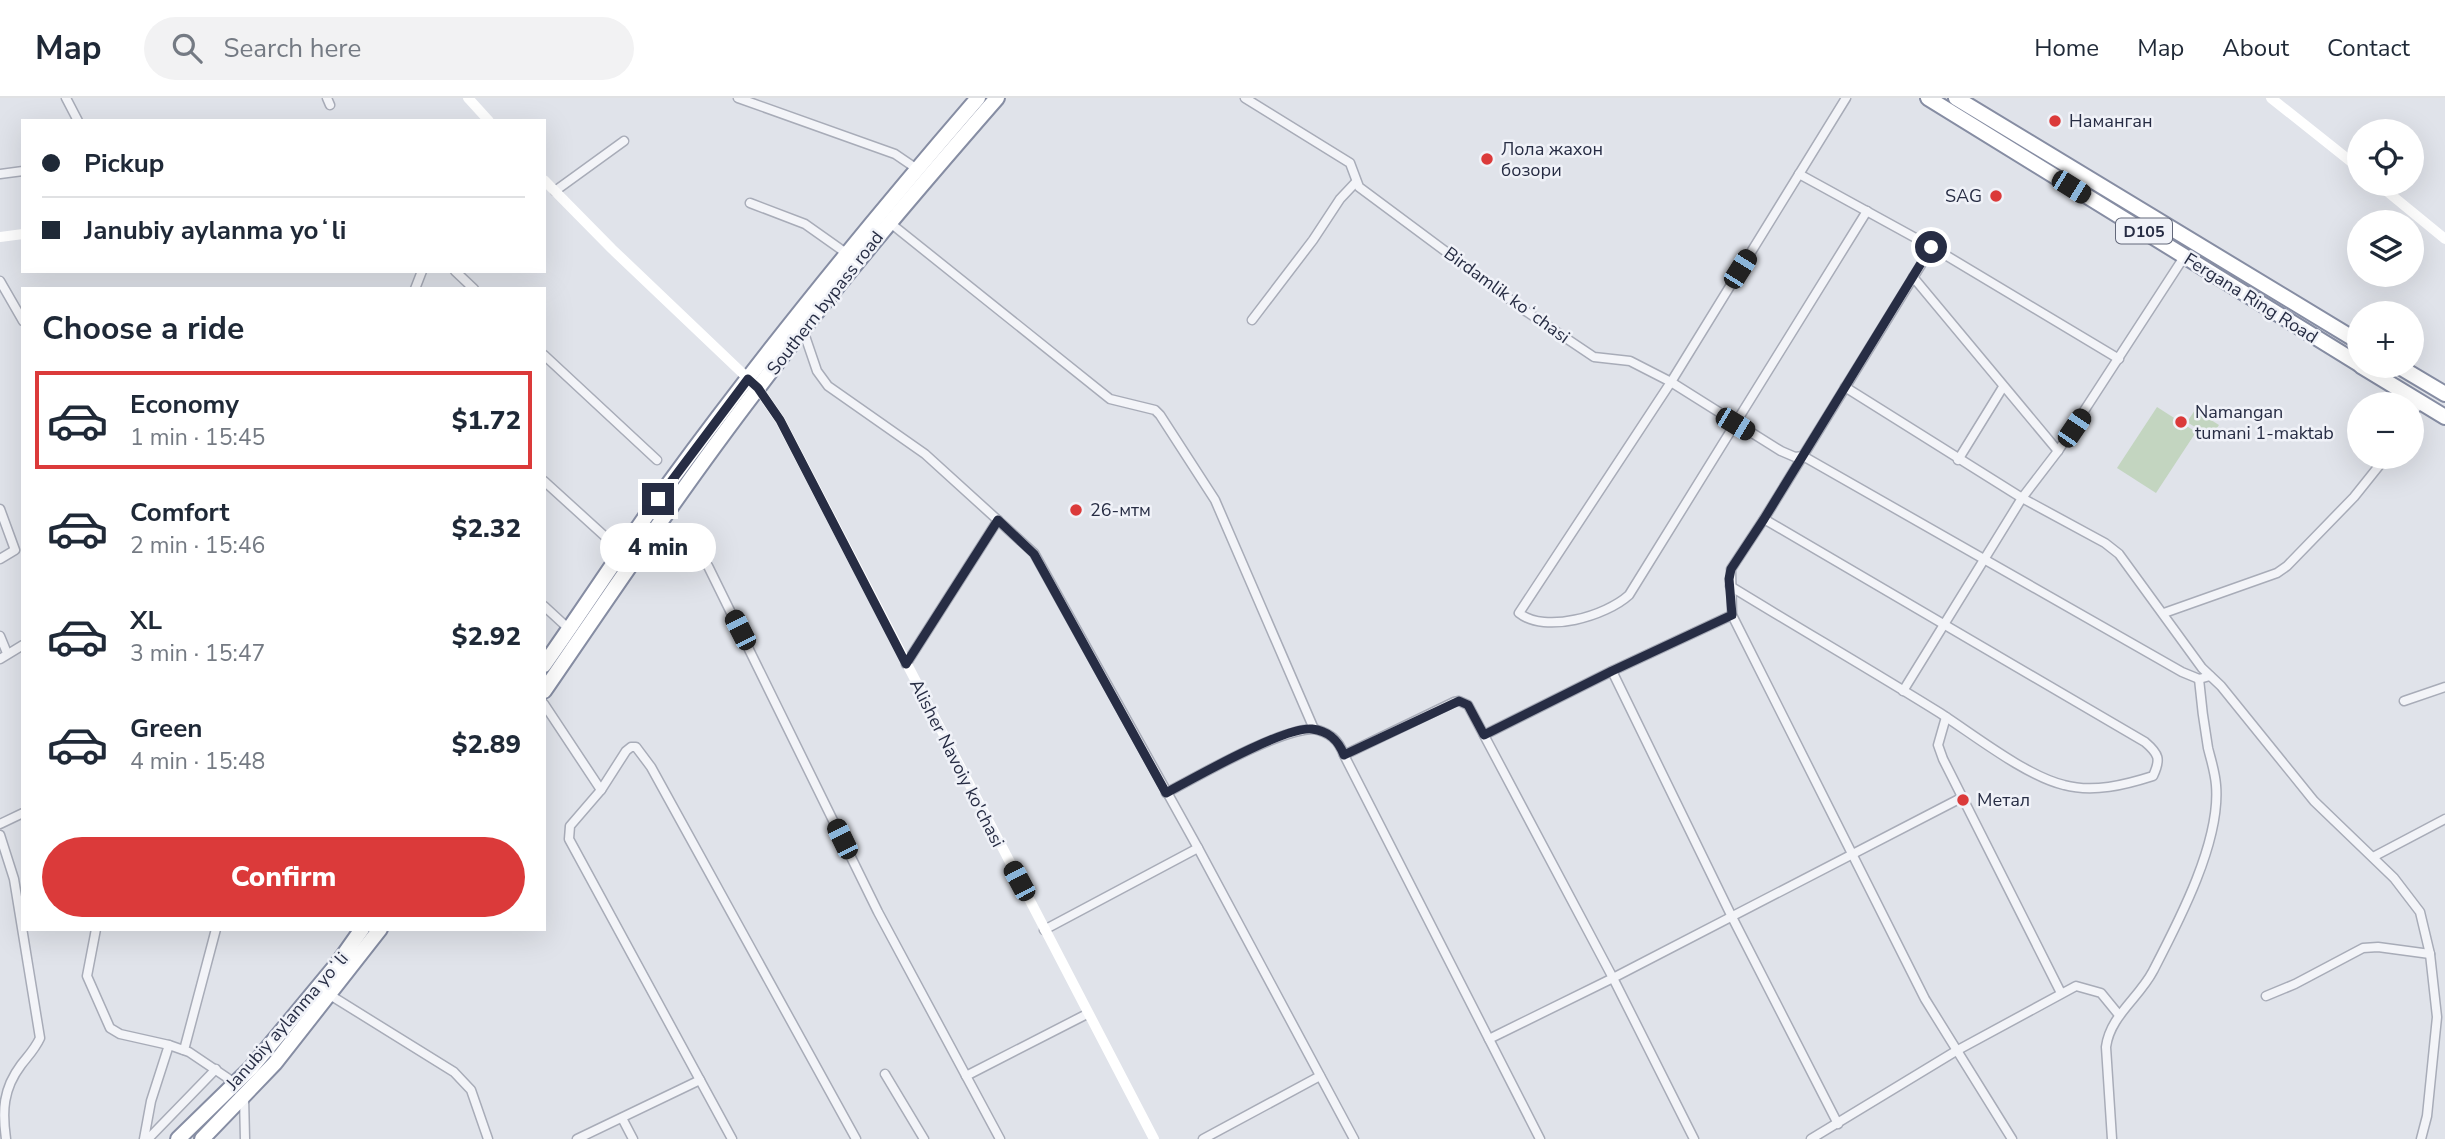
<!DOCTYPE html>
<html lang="en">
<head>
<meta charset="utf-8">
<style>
  body { margin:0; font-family:"Nunito Sans",sans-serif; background:#f2f2f3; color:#1f2937; height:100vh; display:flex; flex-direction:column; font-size:26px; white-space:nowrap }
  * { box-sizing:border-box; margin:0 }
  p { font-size:23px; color:#747a83 }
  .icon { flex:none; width:38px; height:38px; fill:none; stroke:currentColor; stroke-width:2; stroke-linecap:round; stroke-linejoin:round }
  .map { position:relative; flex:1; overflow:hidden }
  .sheet { position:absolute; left:21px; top:189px; width:525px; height:644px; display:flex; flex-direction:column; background:#fff; border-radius:0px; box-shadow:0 7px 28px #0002 }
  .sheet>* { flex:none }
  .hud { position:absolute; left:21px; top:21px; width:525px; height:154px; border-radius:0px; box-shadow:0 7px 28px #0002; display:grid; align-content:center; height:154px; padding:0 21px; background:#fff }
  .fabs { position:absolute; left:2347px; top:21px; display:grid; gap:14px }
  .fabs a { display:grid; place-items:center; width:77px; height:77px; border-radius:50%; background:#fff; box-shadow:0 7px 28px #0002; font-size:35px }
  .end { position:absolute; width:32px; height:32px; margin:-16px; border:9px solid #272d44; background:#fff; box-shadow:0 0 0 4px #fff }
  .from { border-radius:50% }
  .bubble { position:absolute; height:49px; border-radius:24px; background:#fff; box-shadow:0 7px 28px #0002; font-size:23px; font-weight:800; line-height:49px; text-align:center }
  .car { position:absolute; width:21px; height:42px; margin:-21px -10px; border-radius:9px; box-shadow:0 0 5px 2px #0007; background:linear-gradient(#222 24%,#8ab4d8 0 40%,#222 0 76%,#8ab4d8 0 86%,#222 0) }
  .hud b { display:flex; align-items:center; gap:24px; height:66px; font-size:26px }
  .hud b+b { border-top:2px solid #e0e1e3 }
  .hud i { width:18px; height:18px; background:#1f2937 }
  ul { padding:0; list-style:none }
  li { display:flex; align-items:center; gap:21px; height:98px; margin:0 14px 10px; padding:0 7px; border:4px solid transparent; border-radius:0px }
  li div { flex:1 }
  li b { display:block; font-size:26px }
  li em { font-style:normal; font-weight:800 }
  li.current { border-color:#db3a3a }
  li>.icon { width:63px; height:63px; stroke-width:1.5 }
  h2 { padding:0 21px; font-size:32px; line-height:84px }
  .cta { display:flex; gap:14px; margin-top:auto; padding:14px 21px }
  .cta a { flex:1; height:80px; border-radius:42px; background:#db3a3a; color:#fff; font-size:28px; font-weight:800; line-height:80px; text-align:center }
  header { display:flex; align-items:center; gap:42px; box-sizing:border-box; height:98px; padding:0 35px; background:#fff; border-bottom:2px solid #e0e1e3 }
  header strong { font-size:33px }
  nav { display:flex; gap:38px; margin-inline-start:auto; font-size:24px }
  .search { width:490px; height:63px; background:#f2f2f3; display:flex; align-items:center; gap:18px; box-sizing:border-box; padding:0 24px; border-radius:38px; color:#747a83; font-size:26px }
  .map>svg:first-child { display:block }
  .green { fill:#c3d5c0 }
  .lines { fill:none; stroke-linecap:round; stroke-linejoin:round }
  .street-casing { stroke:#a8acb8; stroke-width:11 }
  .highway-casing { stroke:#868da3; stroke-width:18 }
  .street { stroke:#f3f4f8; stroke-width:8 }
  .secondary { stroke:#fff; stroke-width:10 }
  .highway { stroke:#fff; stroke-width:14 }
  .route { stroke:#272d44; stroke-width:9 }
  .poi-dot { fill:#db3a3a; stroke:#f0f2f8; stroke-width:2.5 }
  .labels { text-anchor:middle; stroke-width:5; stroke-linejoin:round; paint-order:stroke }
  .shield { fill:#f0f2f8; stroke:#63687a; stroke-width:2 }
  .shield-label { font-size:16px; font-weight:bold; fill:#272d44 }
  .poi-label { font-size:18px; fill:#272d44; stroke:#f0f2f8; text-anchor:start }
  .street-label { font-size:18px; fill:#272d44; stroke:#f0f2f8 }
</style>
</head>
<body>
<header>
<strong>Map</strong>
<div class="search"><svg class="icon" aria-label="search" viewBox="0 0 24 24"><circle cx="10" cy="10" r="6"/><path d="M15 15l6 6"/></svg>Search here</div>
<nav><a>Home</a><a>Map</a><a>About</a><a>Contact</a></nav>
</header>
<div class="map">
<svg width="2445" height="1041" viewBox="0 0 2445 1041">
  <rect width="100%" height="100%" fill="#e0e3ea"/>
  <g class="green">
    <path d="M2157 309 2196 334 2156 395 2117 370Z"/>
    <path d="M2195 312 2219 327 2211 339 2187 324Z"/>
  </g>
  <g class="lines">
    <g class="street-casing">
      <g id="street">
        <path d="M66 0 78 23"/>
        <path d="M327 0 330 7"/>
        <path d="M738 0 895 56 917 71"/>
        <path d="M1245 0 1350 65 1359 89 1527 214 1594 259 1630 263 1671 284 1781 353 1795 359 1803 358 2182 574 2199 581 2210 578"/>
        <path d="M1846 0 1671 284 1519 515C1545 536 1606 518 1629 497L1867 113"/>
        <path d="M0 76 23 73"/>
        <path d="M1799 76 1932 149 2119 261"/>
        <path d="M555 93 624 43"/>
        <path d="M750 105 805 126 846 155"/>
        <path d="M889 124 1110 301 1155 312 1160 317 1215 402 1314 631C1279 631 1200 677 1166 695"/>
        <path d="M1932 149 1764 421 1731 471 1732 517 1925 901 2012 1041"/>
        <path d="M455 173 474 191"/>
        <path d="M1913 179 2058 353"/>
        <path d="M0 183 23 223"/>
        <path d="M415 191 422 173"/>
        <path d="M1252 222 1313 142 1340 101 1356 84"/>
        <path d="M803 232 817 273 828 288 925 356 1034 455 1198 750 1354 1041"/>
        <path d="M544 257 657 362"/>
        <path d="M1845 289 2022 400 2105 445 2119 456 2202 570 2221 588 2314 703 2394 780 2420 814 2430 856 2437 919 2427 1018 2421 1041"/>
        <path d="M2412 317 2420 304"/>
        <path d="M1958 362 2003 289"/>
        <path d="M544 383 621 453"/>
        <path d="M0 411 15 452 0 461"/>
        <path d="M653 436 693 456 708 468 878 814 1000 1041"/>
        <path d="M1730 488C1800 531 1871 572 1940 615 1974 637 2026 678 2064 687 2093 695 2125 687 2153 678 2161 661 2159 656 2145 644L1764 421"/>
        <path d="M544 508 569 531"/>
        <path d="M2164 515 2277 475 2287 468 2354 399 2386 359"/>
        <path d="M0 538 7 555"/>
        <path d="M0 561 23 547"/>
        <path d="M906 566 998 422"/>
        <path d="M1612 573 1732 819 1838 1026"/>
        <path d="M1903 593 2022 400 2058 353 2184 159"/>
        <path d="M2404 603 2445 589"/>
        <path d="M544 606 601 692 570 728 569 741 732 1041"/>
        <path d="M1946 619 1938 647 1943 661 2061 895"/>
        <path d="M1314 631C1330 635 1338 641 1344 657L1454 604 1459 603 1468 607 1613 880 1694 1041"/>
        <path d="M1484 637 1612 573 1732 517"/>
        <path d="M1344 657 1540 1041"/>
        <path d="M601 692 626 653 631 649H636L651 669 856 1041"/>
        <path d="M0 726 23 715"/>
        <path d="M0 737 14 781 40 940C35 951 28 958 21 967 3 991 2 1013 6 1041"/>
        <path d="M2373 759 2445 721"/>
        <path d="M96 831 87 878 110 930 120 936 169 947 189 954 235 985"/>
        <path d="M1044 832 1198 750"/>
        <path d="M330 897 454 974 471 992 488 1041"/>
        <path d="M2266 898 2295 886 2363 850 2378 849 2430 856"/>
        <path d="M1489 941 1613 880 1961 700"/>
        <path d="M184 952 216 831"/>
        <path d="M885 976 924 1041"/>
        <path d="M966 978 1087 916"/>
        <path d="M244 999 245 1041"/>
        <path d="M622 1020 633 1041"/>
        <path d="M144 1041 151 1003 169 947"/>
        <path d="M148 1041 216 971"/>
        <path d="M577 1041 700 982"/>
        <path d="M1203 1041 1320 978"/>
        <path d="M1811 1041 1956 953 2076 888 2101 895 2119 917"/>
        <path d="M2112 1041 2106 949C2110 918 2139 900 2153 873 2179 823 2221 743 2216 687 2215 674 2211 662 2208 650 2204 627 2201 604 2199 581"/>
      </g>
    </g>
    <g class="highway-casing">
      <g id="highway">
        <path d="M1928 0 2359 266"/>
        <path d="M1956 0 2359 244"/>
        <path d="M2361 268 2445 319"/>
        <path d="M2398 268 2445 296"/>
        <path d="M544 567C587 506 627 444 670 384 767 251 871 124 978 0"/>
        <path d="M544 593C614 491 683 388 758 290 833 190 915 94 997 0"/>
        <path d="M178 1041 251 970 338 865 362 831"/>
        <path d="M202 1041 275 965 380 831"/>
      </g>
    </g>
    <use href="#street" class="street"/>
    <g class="secondary">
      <path d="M468 0 489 23"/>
      <path d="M2271 0 2359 70"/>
      <path d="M544 82 612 151 758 290 780 322 1154 1041"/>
      <path d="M2378 86 2445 141"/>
      <path d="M0 139 23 136"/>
    </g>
    <use href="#highway" class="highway"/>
  </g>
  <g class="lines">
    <path class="route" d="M658 401 748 281 758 290 780 322 906 566 998 422 1034 456 1166 695C1194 680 1285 628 1312 631 1329 633 1338 642 1344 657L1459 603 1468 607 1484 637 1612 573 1732 517 1729 481 1731 471 1764 421 1931 149"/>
  </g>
  <g class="poi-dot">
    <circle cx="2055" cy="23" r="7"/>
    <circle cx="1487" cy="61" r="7"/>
    <circle cx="1996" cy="98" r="7"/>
    <circle cx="2181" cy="324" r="7"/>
    <circle cx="1076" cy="412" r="7"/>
    <circle cx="1963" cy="702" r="7"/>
  </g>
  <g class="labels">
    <rect class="shield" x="2116" y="120.5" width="56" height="25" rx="5"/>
    <g class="shield-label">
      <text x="2144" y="139">D105</text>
    </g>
    <g class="poi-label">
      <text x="2069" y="29">Наманган</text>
      <text x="1501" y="57">Лола жахон<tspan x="1501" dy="21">бозори</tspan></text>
      <text x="1982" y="104" text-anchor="end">SAG</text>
      <text x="2195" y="320">Namangan<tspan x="2195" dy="21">tumani 1-maktab</tspan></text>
      <text x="1090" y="418">26-мтм</text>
      <text x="1977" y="708">Метал</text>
    </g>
    <g class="street-label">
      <text transform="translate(1507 197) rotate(36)" y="6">Birdamlik koʻchasi</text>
      <text transform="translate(2251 200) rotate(32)" y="6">Fergana Ring Road</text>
      <text transform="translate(825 205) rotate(-52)" y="6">Southern bypass road</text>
      <text transform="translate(957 665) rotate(63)" y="6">Alisher Navoiy ko'chasi</text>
      <text transform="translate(287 923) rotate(-49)" y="6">Janubiy aylanma yoʻli</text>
    </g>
  </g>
</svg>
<div class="fabs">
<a><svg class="icon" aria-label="locate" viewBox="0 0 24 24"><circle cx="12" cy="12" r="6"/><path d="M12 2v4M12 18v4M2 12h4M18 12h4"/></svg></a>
<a><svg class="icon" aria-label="layers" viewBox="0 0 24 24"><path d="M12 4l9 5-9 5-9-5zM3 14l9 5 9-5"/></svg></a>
<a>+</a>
<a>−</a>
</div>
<i class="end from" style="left:1931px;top:149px"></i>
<i class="end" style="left:658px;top:401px"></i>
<div class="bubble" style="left:600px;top:425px;width:116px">4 min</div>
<i class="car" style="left:2071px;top:89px;rotate:122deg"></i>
<i class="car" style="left:1740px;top:171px;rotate:32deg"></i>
<i class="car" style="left:1735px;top:326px;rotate:121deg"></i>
<i class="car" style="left:2074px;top:330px;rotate:34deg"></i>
<i class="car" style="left:740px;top:532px;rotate:333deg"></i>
<i class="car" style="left:842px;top:741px;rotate:334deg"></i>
<i class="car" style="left:1019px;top:783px;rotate:332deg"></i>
<div class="hud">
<b><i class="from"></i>Pickup</b>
<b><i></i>Janubiy aylanma yoʻli</b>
</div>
<section class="sheet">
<h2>Choose a ride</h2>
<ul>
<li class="current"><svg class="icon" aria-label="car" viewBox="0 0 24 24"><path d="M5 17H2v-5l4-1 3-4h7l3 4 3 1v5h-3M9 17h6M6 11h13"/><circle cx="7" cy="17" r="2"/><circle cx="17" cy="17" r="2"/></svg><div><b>Economy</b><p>1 min · 15:45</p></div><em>$1.72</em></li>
<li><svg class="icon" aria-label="car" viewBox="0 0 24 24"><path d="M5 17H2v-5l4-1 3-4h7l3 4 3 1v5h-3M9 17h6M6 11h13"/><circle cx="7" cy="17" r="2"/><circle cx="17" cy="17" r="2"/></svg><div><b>Comfort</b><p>2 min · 15:46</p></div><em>$2.32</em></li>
<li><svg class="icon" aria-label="car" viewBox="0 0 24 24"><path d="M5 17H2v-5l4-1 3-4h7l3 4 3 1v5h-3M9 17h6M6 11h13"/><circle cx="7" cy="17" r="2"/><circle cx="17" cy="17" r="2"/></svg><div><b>XL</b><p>3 min · 15:47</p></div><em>$2.92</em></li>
<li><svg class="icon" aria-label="car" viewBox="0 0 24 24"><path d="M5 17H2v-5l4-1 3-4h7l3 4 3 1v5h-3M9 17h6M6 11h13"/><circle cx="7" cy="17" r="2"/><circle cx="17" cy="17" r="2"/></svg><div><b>Green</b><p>4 min · 15:48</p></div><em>$2.89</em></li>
</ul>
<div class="cta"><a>Confirm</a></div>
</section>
</div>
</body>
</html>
